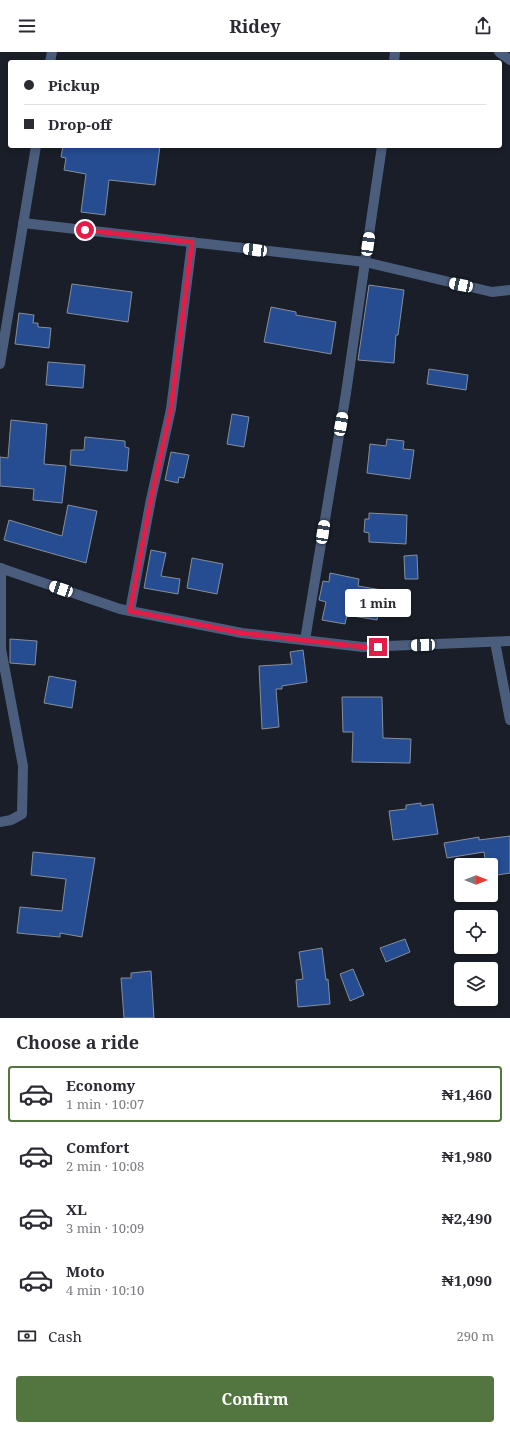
<!DOCTYPE html>
<html lang="en">
<head>
<meta charset="utf-8">
<style>
  body { margin:0; font-family:"Noto Serif",serif; background:#f2f2f3; color:#2b2b33; height:100vh; display:flex; flex-direction:column; font-size:15px; white-space:nowrap }
  * { box-sizing:border-box; margin:0 }
  p { font-size:13px; color:#7c7c81 }
  .icon { flex:none; width:22px; height:22px; fill:none; stroke:currentColor; stroke-width:2; stroke-linecap:round; stroke-linejoin:round }
  .map { position:relative; height:966px; overflow:hidden }
  .drawer { display:flex; flex-direction:column; background:#fff; flex:1 }
  .drawer>* { flex:none }
  .guide { position:absolute; left:8px; top:8px; width:494px; height:88px; border-radius:4px; box-shadow:0 2px 6px #0003; display:grid; align-content:center; height:88px; padding:0 16px; background:#fff }
  .needle { width:26px; rotate:90deg }
  .controls { position:absolute; left:454px; top:806px; display:grid; gap:8px }
  .controls a { display:grid; place-items:center; width:44px; height:44px; border-radius:4px; background:#fff; box-shadow:0 2px 6px #0003; font-size:20px }
  .end { position:absolute; width:18px; height:18px; margin:-9px; border:5px solid #e11d48; background:#fff; box-shadow:0 0 0 2px #fff }
  .from { border-radius:50% }
  .bubble { position:absolute; height:28px; border-radius:4px; background:#fff; box-shadow:0 2px 6px #0003; font-size:13px; font-weight:700; line-height:28px; text-align:center }
  .car { position:absolute; width:12px; height:24px; margin:-12px -6px; border-radius:5px; box-shadow:0 0 3px 1px #0007; background:linear-gradient(#fff 24%,#345 0 40%,#fff 0 76%,#345 0 86%,#fff 0) }
  .guide b { display:flex; align-items:center; gap:14px; height:38px; font-size:15px }
  .guide b+b { border-top:1px solid #e1e1e2 }
  .guide i { width:10px; height:10px; background:#2b2b33 }
  ul { padding:0; list-style:none }
  li { display:flex; align-items:center; gap:12px; height:56px; margin:0 8px 6px; padding:0 8px; border:2px solid transparent; border-radius:4px }
  li div { flex:1 }
  li b { display:block; font-size:15px }
  li em { font-style:normal; font-weight:700 }
  li.current { border-color:#53753f }
  li>.icon { width:36px; height:36px; stroke-width:1.5 }
  h2 { padding:0 16px; font-size:18px; line-height:48px }
  .pay { display:flex; align-items:center; gap:10px; height:44px; padding:0 16px; font-size:15px }
  .pay p { margin-inline-start:auto }
  .button { display:flex; gap:8px; margin-top:auto; padding:8px 16px }
  .button a { flex:1; height:46px; border-radius:4px; background:#53753f; color:#fff; font-size:16px; font-weight:700; line-height:46px; text-align:center }
  header { display:flex; justify-content:space-between; align-items:center; height:52px; padding:0 16px; background:#fff; font-size:18px; font-weight:700 }
  .map>svg:first-child { display:block }
  .building { fill:#264d92; stroke:#868e9a }
  .lines { fill:none; stroke-linecap:round; stroke-linejoin:round }
  .minor { stroke:#4b5d7c; stroke-width:10 }
  .route { stroke:#e11d48; stroke-width:5 }
</style>
</head>
<body>
<header><svg class="icon" aria-label="menu" viewBox="0 0 24 24"><path d="M4 6h16M4 12h16M4 18h16"/></svg>Ridey<svg class="icon" aria-label="share" viewBox="0 0 24 24"><path d="M12 15V3M7 8l5-5 5 5M5 13v7h14v-7"/></svg></header>
<div class="map">
<svg width="510" height="966" viewBox="0 0 510 966">
  <rect width="100%" height="100%" fill="#191e28"/>
  <g class="building">
    <path d="M63 94H160L155 133 109 128 105 163 81 160 86 122 64 118 66 106 61 105Z"/>
    <path d="M72 232 132 240 128 270 67 261Z"/>
    <path d="M369 233 404 238 398 283H396L394 311 358 308Z"/>
    <path d="M271 255 296 260V263L336 270 331 302 264 290Z"/>
    <path d="M19 261 34 263 33 271H38V275L51 276 49 296 15 292Z"/>
    <path d="M48 310 85 313 83 336 46 333Z"/>
    <path d="M429 317 468 323 466 338 427 332Z"/>
    <path d="M232 362 249 365 244 395 227 392Z"/>
    <path d="M11 368 47 372 44 412 66 414 62 451 33 448 34 437 0 434V405L8 406Z"/>
    <path d="M85 385 125 389V395L129 396 127 419 70 413 71 398H84Z"/>
    <path d="M387 387 404 389 403 397 414 398 410 427 367 421 370 392 386 394Z"/>
    <path d="M171 400 189 403 184 426 179 425 178 431 165 428Z"/>
    <path d="M68 453 97 459 86 511 4 488 9 468 62 484Z"/>
    <path d="M369 461 407 463 406 492 369 490V481L364 480 365 467H369Z"/>
    <path d="M151 498 166 501 161 524 180 527 178 542 144 536Z"/>
    <path d="M417 503 418 527H405L404 504Z"/>
    <path d="M192 506 223 512 217 542 187 536Z"/>
    <path d="M330 521 359 527 358 534 394 540 390 563 378 562 377 568 347 563 345 572 322 568 326 550 319 548 323 529 329 530Z"/>
    <path d="M10 587 37 589 35 613 10 611Z"/>
    <path d="M303 598 307 630 282 634V637H276L279 675 262 677 259 614 292 612 290 600Z"/>
    <path d="M49 624 76 629 72 656 44 651Z"/>
    <path d="M342 645H382L383 686 411 687 410 711 352 710 353 680H343Z"/>
    <path d="M421 751V754L433 752 438 782 393 788 389 759 406 757V753Z"/>
    <path d="M510 784V821L491 824V813H486L484 800 447 806 444 791 479 785V788Z"/>
    <path d="M33 800 95 806 82 885 60 881V885L17 881 20 855 62 859 66 827 31 823Z"/>
    <path d="M405 887 410 900 386 910 380 896Z"/>
    <path d="M322 896 326 928 328 927 330 952 298 955 296 928 303 927 299 900Z"/>
    <path d="M353 917 364 943 350 949 340 922Z"/>
    <path d="M151 919 154 966H124L121 926H131V921Z"/>
  </g>
  <g class="lines">
    <g class="minor">
      <path d="M499 0 510 8"/>
      <path d="M50 10 52 0"/>
      <path d="M394 10 395 0"/>
      <path d="M382 94 365 210 492 240 510 238"/>
      <path d="M23 171 365 210 346 341 305 588"/>
      <path d="M0 312 36 94"/>
      <path d="M0 516 120 557 242 581 363 595 510 589"/>
      <path d="M130 559 151 447 171 357 192 190"/>
      <path d="M495 590 510 668"/>
      <path d="M0 770 11 768 22 762 23 714 1 597V516"/>
    </g>
  </g>
  <g class="lines">
    <path class="route" d="M85 178 192 190 171 357 151 447 130 559 242 581 363 595H378"/>
  </g>
</svg>
<div class="controls">
<a><svg class="needle" viewBox="-14 -14 28 28"><path d="M0-13l5 13h-10z" fill="#e53935"/><path d="M0 13l5-13h-10z" fill="#7c7c81"/></svg></a>
<a><svg class="icon" aria-label="locate" viewBox="0 0 24 24"><circle cx="12" cy="12" r="6"/><path d="M12 2v4M12 18v4M2 12h4M18 12h4"/></svg></a>
<a><svg class="icon" aria-label="layers" viewBox="0 0 24 24"><path d="M12 4l9 5-9 5-9-5zM3 14l9 5 9-5"/></svg></a>
</div>
<i class="end from" style="left:85px;top:178px"></i>
<i class="end" style="left:378px;top:595px"></i>
<div class="bubble" style="left:345px;top:537px;width:66px">1 min</div>
<i class="car" style="left:368px;top:192px;rotate:8deg"></i>
<i class="car" style="left:255px;top:198px;rotate:277deg"></i>
<i class="car" style="left:461px;top:233px;rotate:282deg"></i>
<i class="car" style="left:341px;top:372px;rotate:10deg"></i>
<i class="car" style="left:323px;top:480px;rotate:9deg"></i>
<i class="car" style="left:61px;top:537px;rotate:289deg"></i>
<i class="car" style="left:423px;top:593px;rotate:268deg"></i>
<div class="guide">
<b><i class="from"></i>Pickup</b>
<b><i></i>Drop-off</b>
</div>
</div>
<section class="drawer">
<h2>Choose a ride</h2>
<ul>
<li class="current"><svg class="icon" aria-label="car" viewBox="0 0 24 24"><path d="M5 17H2v-5l4-1 3-4h7l3 4 3 1v5h-3M9 17h6M6 11h13"/><circle cx="7" cy="17" r="2"/><circle cx="17" cy="17" r="2"/></svg><div><b>Economy</b><p>1 min · 10:07</p></div><em>₦1,460</em></li>
<li><svg class="icon" aria-label="car" viewBox="0 0 24 24"><path d="M5 17H2v-5l4-1 3-4h7l3 4 3 1v5h-3M9 17h6M6 11h13"/><circle cx="7" cy="17" r="2"/><circle cx="17" cy="17" r="2"/></svg><div><b>Comfort</b><p>2 min · 10:08</p></div><em>₦1,980</em></li>
<li><svg class="icon" aria-label="car" viewBox="0 0 24 24"><path d="M5 17H2v-5l4-1 3-4h7l3 4 3 1v5h-3M9 17h6M6 11h13"/><circle cx="7" cy="17" r="2"/><circle cx="17" cy="17" r="2"/></svg><div><b>XL</b><p>3 min · 10:09</p></div><em>₦2,490</em></li>
<li><svg class="icon" aria-label="car" viewBox="0 0 24 24"><path d="M5 17H2v-5l4-1 3-4h7l3 4 3 1v5h-3M9 17h6M6 11h13"/><circle cx="7" cy="17" r="2"/><circle cx="17" cy="17" r="2"/></svg><div><b>Moto</b><p>4 min · 10:10</p></div><em>₦1,090</em></li>
</ul>
<div class="pay"><svg class="icon" aria-label="cash" viewBox="0 0 24 24"><path d="M3 7h18v10H3z"/><circle cx="12" cy="12" r="2"/></svg>Cash<p>290 m</p></div>
<div class="button"><a>Confirm</a></div>
</section>
</body>
</html>
